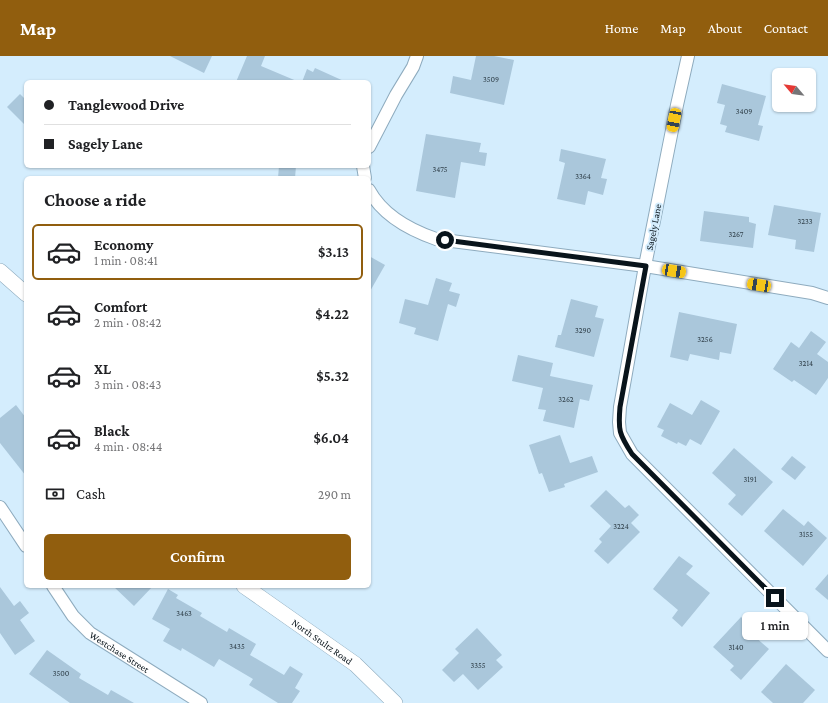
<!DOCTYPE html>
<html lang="en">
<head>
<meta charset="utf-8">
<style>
  body { margin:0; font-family:"Crimson Pro",serif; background:#f6f6f6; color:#202124; height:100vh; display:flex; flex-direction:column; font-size:15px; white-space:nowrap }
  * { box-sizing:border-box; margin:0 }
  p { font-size:13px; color:#757577 }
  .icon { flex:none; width:22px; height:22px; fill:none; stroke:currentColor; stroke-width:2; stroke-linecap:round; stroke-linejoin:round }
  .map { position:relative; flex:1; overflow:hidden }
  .panel { position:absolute; left:24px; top:120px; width:347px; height:412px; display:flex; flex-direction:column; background:#fff; border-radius:6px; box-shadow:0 1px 3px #0004 }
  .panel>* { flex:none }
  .banner { position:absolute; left:24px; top:24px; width:347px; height:88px; border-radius:6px; box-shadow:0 1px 3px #0004; display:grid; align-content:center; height:88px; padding:0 20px; background:#fff }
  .needle { width:26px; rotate:299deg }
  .buttons { position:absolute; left:772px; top:12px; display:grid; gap:8px }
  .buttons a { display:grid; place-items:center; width:44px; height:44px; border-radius:6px; background:#fff; box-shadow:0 1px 3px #0004; font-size:20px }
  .end { position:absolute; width:18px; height:18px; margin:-9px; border:5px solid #09141b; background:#fff; box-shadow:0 0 0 2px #fff }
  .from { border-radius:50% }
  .bubble { position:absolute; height:28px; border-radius:6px; background:#fff; box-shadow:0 1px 3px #0004; font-size:13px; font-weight:600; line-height:28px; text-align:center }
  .car { position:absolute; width:12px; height:24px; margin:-12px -6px; border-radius:5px; box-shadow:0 0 3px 1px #0007; background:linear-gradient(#f5c518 24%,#345 0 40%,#f5c518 0 76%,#345 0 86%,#f5c518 0) }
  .banner b { display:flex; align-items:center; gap:14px; height:38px; font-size:15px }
  .banner b+b { border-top:1px solid #e0e0e0 }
  .banner i { width:10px; height:10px; background:#202124 }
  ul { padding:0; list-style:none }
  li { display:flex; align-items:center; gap:12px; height:56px; margin:0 8px 6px; padding:0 12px; border:2px solid transparent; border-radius:6px }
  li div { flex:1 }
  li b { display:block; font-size:15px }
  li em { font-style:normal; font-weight:600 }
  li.current { border-color:#915e0e }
  li>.icon { width:36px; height:36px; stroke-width:1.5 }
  h2 { padding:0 20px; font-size:18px; line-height:48px }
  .pay { display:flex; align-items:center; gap:10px; height:44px; padding:0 20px; font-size:15px }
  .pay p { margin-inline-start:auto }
  .primary-button { display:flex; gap:8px; margin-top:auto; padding:8px 20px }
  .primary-button a { flex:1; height:46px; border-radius:6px; background:#915e0e; color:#fff; font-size:16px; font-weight:600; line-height:46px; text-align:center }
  header { display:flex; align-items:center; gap:24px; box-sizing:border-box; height:56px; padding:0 20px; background:#915e0e; color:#fff }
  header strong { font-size:19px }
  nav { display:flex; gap:22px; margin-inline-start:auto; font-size:14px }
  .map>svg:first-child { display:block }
  .building { fill:#aac7db }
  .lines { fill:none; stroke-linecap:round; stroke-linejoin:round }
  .minor-casing { stroke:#8eabbe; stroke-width:14 }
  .tertiary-casing { stroke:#8eabbe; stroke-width:16 }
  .minor { stroke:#fff; stroke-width:12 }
  .tertiary { stroke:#fff; stroke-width:15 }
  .route { stroke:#09141b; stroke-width:5 }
  .labels { text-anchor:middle; stroke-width:4; stroke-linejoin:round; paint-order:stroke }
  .number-label { font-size:8px; fill:#31414b }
  .street-label { font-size:10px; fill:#09141b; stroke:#d4edfd }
</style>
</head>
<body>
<header>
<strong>Map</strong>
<nav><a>Home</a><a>Map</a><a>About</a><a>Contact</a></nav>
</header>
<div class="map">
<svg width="828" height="647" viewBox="0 0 828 647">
  <rect width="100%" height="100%" fill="#d4edfd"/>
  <g class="building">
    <path d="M170 0H212L204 17Z"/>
    <path d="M247 0H265L261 10 299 26H236Z"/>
    <path d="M476 0H494L514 4 504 49 450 37 453 20 471 24Z"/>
    <path d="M315 12 346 26H302L307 13 313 16Z"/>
    <path d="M722 28 766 40 758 69 763 70 759 85 725 76 727 70 720 68 725 49 717 47Z"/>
    <path d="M20 38 26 44V70L7 51Z"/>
    <path d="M426 78 481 87 479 96 487 97 485 110 461 106 455 142 416 135Z"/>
    <path d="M561 93 606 103 601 122 607 123 603 139 588 135 585 149 557 143 565 107 559 105Z"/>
    <path d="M279 110H296L295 122H278Z"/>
    <path d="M774 149 821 157 814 196 795 193 796 184 768 179Z"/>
    <path d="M704 155 749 161V166L756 168 753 192 700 185Z"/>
    <path d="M369 200 385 209 369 237Z"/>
    <path d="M436 222 452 227 449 235 460 238 456 251 448 248 438 285 414 278 416 272 399 267 405 243 428 249Z"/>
    <path d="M571 243 598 250 595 261 604 263 594 301 555 291 558 279H561Z"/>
    <path d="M679 256 737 268 731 298 720 296 719 304 690 298 688 305 670 301Z"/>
    <path d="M811 275 826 286 817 298 828 306V322L816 339 794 324 792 326 773 313 791 286 799 292Z"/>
    <path d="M518 299 553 307 550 320 593 329 589 345 580 343 574 372 543 365 546 354 538 353 543 332 512 325Z"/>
    <path d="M701 344 720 355 701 389 690 383 686 390 678 386 677 388 661 380 664 374 657 371 670 347 692 359Z"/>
    <path d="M16 349 26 362V420L0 387V362Z"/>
    <path d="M560 379 570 407 592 400 598 416 564 428 565 431 549 436 542 417 539 418 529 389Z"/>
    <path d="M734 392 773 426 742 460 728 448 736 439 712 417Z"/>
    <path d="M792 400 806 411 795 424 781 413Z"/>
    <path d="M606 434 625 452 629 449 639 459 631 467 640 476 608 508 594 495 602 486 599 483 611 470 590 450Z"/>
    <path d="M783 453 804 470 808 465 827 482 803 510 764 475Z"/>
    <path d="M679 500 693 510 686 518 710 537 682 571 672 562 678 554 653 533Z"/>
    <path d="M828 518V544L815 533Z"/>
    <path d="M113 530H153L134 550Z"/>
    <path d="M0 531 14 550 20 545 29 557 20 564 35 585 15 599 0 577Z"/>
    <path d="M168 533 178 539 176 542 202 557 200 560 227 576 229 572 256 588 250 599 284 619 290 610 303 618 295 632 300 635 292 647H278L249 629 253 623 219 603 214 611 182 592 181 595 163 585 170 573 152 563Z"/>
    <path d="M741 561 756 575 753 579 769 593 741 624 730 614 734 610 713 591Z"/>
    <path d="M477 572 502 599 496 604 503 611 478 634 463 618 454 626 442 614 459 597 455 593Z"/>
    <path d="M47 594 81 618 79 622 108 639 111 634 134 647H70L29 618Z"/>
    <path d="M786 608 815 634 803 647H773L761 636Z"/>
  </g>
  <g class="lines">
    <g class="minor-casing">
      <g id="minor">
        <path d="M688 0 677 49 645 210 620 351 619 366 620 377 632 398 828 595"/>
        <path d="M369 91 396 39 413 11 417 0"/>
        <path d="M363 110 365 122"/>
        <path d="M369 134C383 160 410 174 436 183L645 210 812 237 828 242"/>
        <path d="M0 451 26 490"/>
        <path id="s1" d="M53 530 73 560 90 577 201 647"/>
      </g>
    </g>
    <g class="tertiary-casing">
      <g id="tertiary">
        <path d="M0 215 26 238"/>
        <path id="s2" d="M244 530 355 608 395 647"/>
      </g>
    </g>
    <use href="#minor" class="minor"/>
    <use href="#tertiary" class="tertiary"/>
  </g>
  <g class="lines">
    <path class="route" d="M445 184 646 210 620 351C618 374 619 378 632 398L775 542"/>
  </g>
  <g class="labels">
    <g class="number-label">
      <text x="491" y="26">3509</text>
      <text x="744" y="58">3409</text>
      <text x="440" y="116">3475</text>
      <text x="583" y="123">3364</text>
      <text x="805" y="168">3233</text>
      <text x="736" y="181">3267</text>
      <text x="583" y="277">3290</text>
      <text x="705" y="286">3256</text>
      <text x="806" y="310">3214</text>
      <text x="566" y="346">3262</text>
      <text x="750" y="426">3191</text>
      <text x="621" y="473">3224</text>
      <text x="806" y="481">3155</text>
      <text x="184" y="560">3463</text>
      <text x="237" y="593">3435</text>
      <text x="736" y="594">3140</text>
      <text x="478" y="612">3355</text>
      <text x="61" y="620">3500</text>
    </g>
    <g class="street-label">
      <text transform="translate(653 171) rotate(-79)" y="4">Sagely Lane</text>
      <text dy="4" stroke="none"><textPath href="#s2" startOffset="96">North Stultz Road</textPath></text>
      <text dy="4" stroke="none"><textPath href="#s1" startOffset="95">Westchase Street</textPath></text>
    </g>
  </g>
</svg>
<div class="buttons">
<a><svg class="needle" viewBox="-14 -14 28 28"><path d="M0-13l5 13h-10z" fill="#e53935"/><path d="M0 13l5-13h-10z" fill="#757577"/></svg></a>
</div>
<i class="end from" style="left:445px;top:184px"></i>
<i class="end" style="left:775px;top:542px"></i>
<div class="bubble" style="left:742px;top:556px;width:66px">1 min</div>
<i class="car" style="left:674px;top:64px;rotate:191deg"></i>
<i class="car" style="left:674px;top:215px;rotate:99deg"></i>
<i class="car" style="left:759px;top:229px;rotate:279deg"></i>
<div class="banner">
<b><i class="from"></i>Tanglewood Drive</b>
<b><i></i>Sagely Lane</b>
</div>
<section class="panel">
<h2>Choose a ride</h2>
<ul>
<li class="current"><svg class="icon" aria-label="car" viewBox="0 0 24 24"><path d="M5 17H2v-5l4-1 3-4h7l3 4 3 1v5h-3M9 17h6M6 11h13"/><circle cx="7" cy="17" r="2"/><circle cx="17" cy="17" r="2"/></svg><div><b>Economy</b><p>1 min · 08:41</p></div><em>$3.13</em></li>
<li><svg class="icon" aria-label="car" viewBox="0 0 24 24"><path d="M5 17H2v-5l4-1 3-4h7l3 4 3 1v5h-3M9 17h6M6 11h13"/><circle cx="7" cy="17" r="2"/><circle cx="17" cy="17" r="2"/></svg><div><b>Comfort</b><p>2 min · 08:42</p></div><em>$4.22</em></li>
<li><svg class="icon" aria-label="car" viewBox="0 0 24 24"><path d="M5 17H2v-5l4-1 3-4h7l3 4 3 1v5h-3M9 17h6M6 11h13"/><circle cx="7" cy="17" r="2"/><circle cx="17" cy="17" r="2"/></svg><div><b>XL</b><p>3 min · 08:43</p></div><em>$5.32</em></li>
<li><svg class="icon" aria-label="car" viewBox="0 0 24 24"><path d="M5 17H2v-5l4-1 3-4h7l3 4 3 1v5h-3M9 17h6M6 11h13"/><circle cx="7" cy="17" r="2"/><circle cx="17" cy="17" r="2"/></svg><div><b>Black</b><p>4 min · 08:44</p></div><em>$6.04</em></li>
</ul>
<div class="pay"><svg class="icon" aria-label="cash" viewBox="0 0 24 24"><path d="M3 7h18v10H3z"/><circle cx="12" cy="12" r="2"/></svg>Cash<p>290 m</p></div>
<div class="primary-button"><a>Confirm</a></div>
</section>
</div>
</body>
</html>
